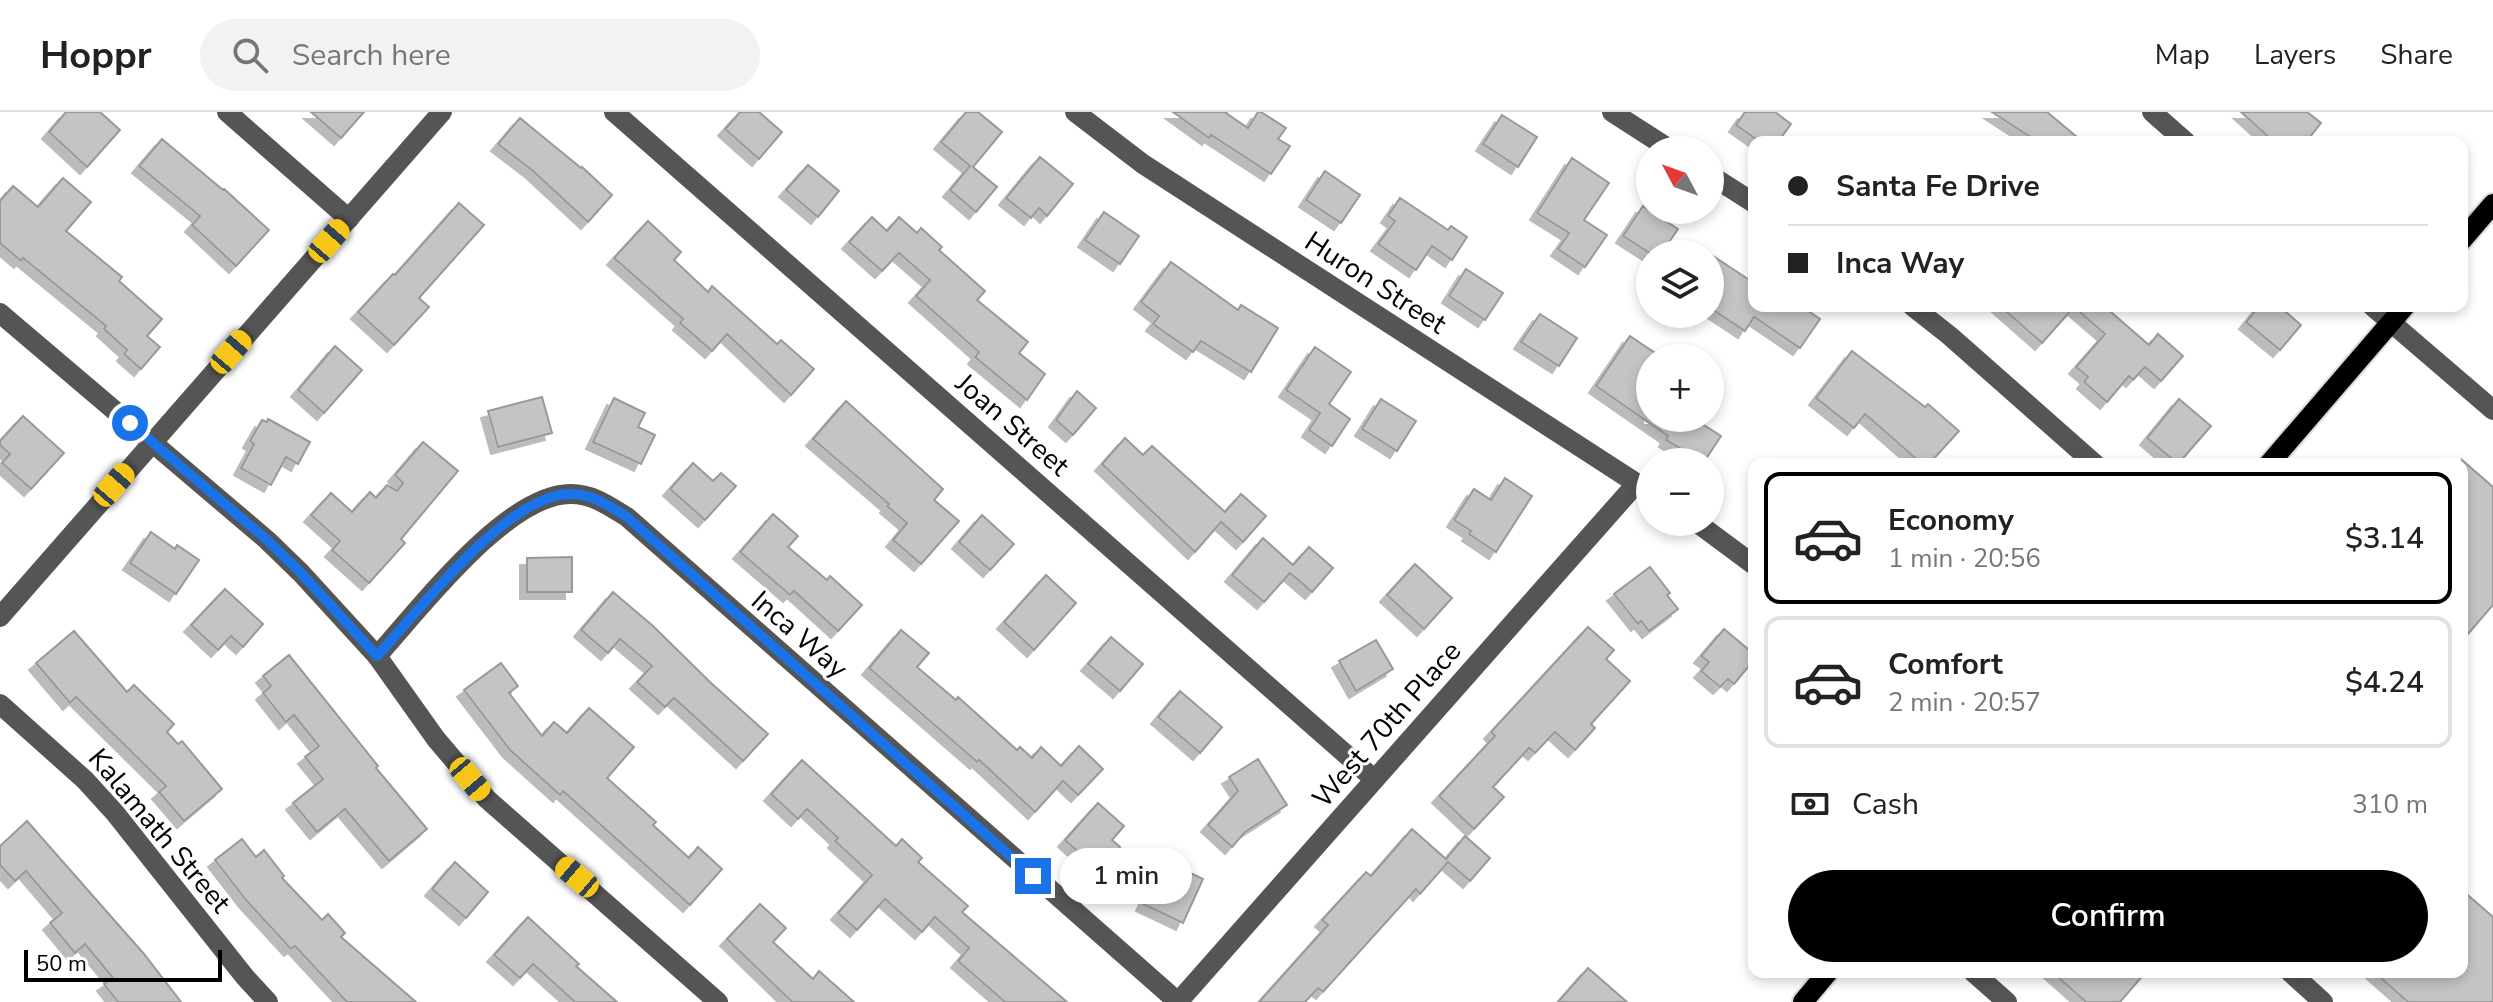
<!DOCTYPE html>
<html lang="en">
<head>
<meta charset="utf-8">
<style>
  body { margin:0; font-family:"Nunito Sans",sans-serif; background:#f2f2f2; color:#222; height:100vh; display:flex; flex-direction:column; font-size:30px; white-space:nowrap }
  * { box-sizing:border-box; margin:0 }
  p { font-size:26px; color:#767676 }
  .icon { flex:none; width:44px; height:44px; fill:none; stroke:currentColor; stroke-width:2; stroke-linecap:round; stroke-linejoin:round }
  .map { position:relative; flex:1; overflow:hidden }
  .drawer { position:absolute; left:1748px; top:346px; width:720px; height:520px; display:flex; flex-direction:column; background:#fff; border-radius:16px; box-shadow:0 4px 12px #0003 }
  .drawer>* { flex:none }
  .hud { position:absolute; left:1748px; top:24px; width:720px; height:176px; border-radius:16px; box-shadow:0 4px 12px #0003; display:grid; align-content:center; height:176px; padding:0 40px; background:#fff }
  .needle { width:52px; rotate:311deg }
  .tools { position:absolute; left:1636px; top:24px; display:grid; gap:16px }
  .tools a { display:grid; place-items:center; width:88px; height:88px; border-radius:50%; background:#fff; box-shadow:0 4px 12px #0003; font-size:40px }
  .scale { position:absolute; left:24px; bottom:20px; width:198px; box-sizing:border-box; padding-left:8px; border:4px solid #000; border-top:0; font-size:22px; line-height:28px; white-space:nowrap; color:#000; -webkit-text-stroke:6px #fff; paint-order:stroke }
  .end { position:absolute; width:36px; height:36px; margin:-18px; border:10px solid #1a73e8; background:#fff; box-shadow:0 0 0 4px #fff }
  .from { border-radius:50% }
  .bubble { position:absolute; height:56px; border-radius:28px; background:#fff; box-shadow:0 4px 12px #0003; font-size:26px; font-weight:600; line-height:56px; text-align:center }
  .car { position:absolute; width:24px; height:48px; margin:-24px -12px; border-radius:10px; box-shadow:0 0 6px 2px #0007; background:linear-gradient(#f5c518 24%,#345 0 40%,#f5c518 0 76%,#345 0 86%,#f5c518 0) }
  .hud b { display:flex; align-items:center; gap:28px; height:76px; font-size:30px }
  .hud b+b { border-top:2px solid #e0e0e0 }
  .hud i { width:20px; height:20px; background:#222 }
  ul { padding:14px 0 0; list-style:none }
  li { display:flex; align-items:center; gap:24px; height:132px; margin:0 16px 12px; padding:0 24px; border:4px solid #e0e0e0; border-radius:16px }
  li div { flex:1 }
  li b { display:block; font-size:30px }
  li em { font-style:normal; font-weight:600 }
  li.active { border-color:#000 }
  li>.icon { width:72px; height:72px; stroke-width:1.5 }
  .pay { display:flex; align-items:center; gap:20px; height:88px; padding:0 40px; font-size:30px }
  .pay p { margin-inline-start:auto }
  .primary-button { display:flex; gap:16px; margin-top:auto; padding:16px 40px }
  .primary-button a { flex:1; height:92px; border-radius:48px; background:#000; color:#fff; font-size:32px; font-weight:600; line-height:92px; text-align:center }
  header { display:flex; align-items:center; gap:48px; box-sizing:border-box; height:112px; padding:0 40px; background:#fff; border-bottom:2px solid #e0e0e0 }
  header strong { font-size:38px }
  nav { display:flex; gap:44px; margin-inline-start:auto; font-size:28px }
  .search { width:560px; height:72px; background:#f2f2f2; display:flex; align-items:center; gap:20px; box-sizing:border-box; padding:0 28px; border-radius:44px; color:#767676; font-size:30px }
  .map>svg:first-child { display:block }
  .building { fill:#c4c4c4; stroke:#999; stroke-width:2; filter:url(#shadow) }
  .lines { fill:none; stroke-linecap:round; stroke-linejoin:round }
  .major-casing { stroke:#dbdbdb; stroke-width:24 }
  .minor { stroke:#555; stroke-width:20 }
  .major { stroke:#000; stroke-width:20 }
  .route { stroke:#1a73e8; stroke-width:10 }
  .labels { text-anchor:middle; stroke-width:6; stroke-linejoin:round; paint-order:stroke }
  .street-label { font-size:28px; fill:#000; stroke:#fff }
</style>
</head>
<body>
<header>
<strong>Hoppr</strong>
<div class="search"><svg class="icon" aria-label="search" viewBox="0 0 24 24"><circle cx="10" cy="10" r="6"/><path d="M15 15l6 6"/></svg>Search here</div>
<nav><a>Map</a><a>Layers</a><a>Share</a></nav>
</header>
<div class="map">
<svg width="2493" height="890" viewBox="0 0 2493 890">
  <defs>
    <filter id="shadow"><feDropShadow dx="-7" dy="7" stdDeviation="0" flood-color="#0004"/></filter>
  </defs>
  <rect width="100%" height="100%" fill="#fff"/>
  <g class="building">
    <path d="M66 0H100L120 18 87 55 49 20Z"/>
    <path d="M311 0H364L341 26Z"/>
    <path d="M740 0H759L782 20 759 47 725 17Z"/>
    <path d="M966 0H978L1002 20 973 55 997 75 976 100 950 78 970 54 941 30Z"/>
    <path d="M1173 0H1227L1226 1 1248 16 1258 0H1261L1286 16 1278 27 1290 34 1271 62 1211 23 1209 26Z"/>
    <path d="M1745 0H1775L1791 12 1778 30H1760L1736 13Z"/>
    <path d="M1992 0H2047L2083 30H2038Z"/>
    <path d="M2241 0H2307L2321 11 2306 30H2274Z"/>
    <path d="M1502 3 1537 25 1518 55 1483 32Z"/>
    <path d="M520 6 581 56 582 55 612 83 588 110 533 59 498 32Z"/>
    <path d="M162 27 223 78 224 77 269 118 236 154 192 113 200 104 139 54Z"/>
    <path d="M1040 45 1073 72 1047 104 1039 96 1031 106 1006 86Z"/>
    <path d="M1572 46 1609 71 1584 108 1607 123 1585 155 1558 137 1569 121 1537 101Z"/>
    <path d="M808 53 839 79 818 105 786 78Z"/>
    <path d="M1325 59 1360 83 1341 111 1306 88Z"/>
    <path d="M63 66 91 90 66 119 122 165 119 169 162 207 147 224 160 235 141 257 124 242 127 238 104 217 106 214 23 146 21 149 0 131V89L13 74 38 95Z"/>
    <path d="M1400 86 1448 118 1451 114 1467 125 1452 148 1432 134 1416 158 1378 132 1395 109 1388 104Z"/>
    <path d="M459 91 484 113 419 186 429 195 394 233 358 200 393 162 395 163Z"/>
    <path d="M1643 94 1678 117 1661 142H1651L1623 124Z"/>
    <path d="M1104 100 1139 124 1120 152 1085 128Z"/>
    <path d="M872 105 887 119 899 105 917 121 921 116 942 135 939 138 985 179 977 188 1028 230 1019 241 1045 262 1027 288 975 245 979 240 916 184 930 168 899 141 882 159 849 130Z"/>
    <path d="M648 109 681 140 674 148 708 180 712 174 777 232 781 228 814 257 791 283 727 222 712 239 680 211 683 207 614 146Z"/>
    <path d="M1710 142 1754 171V194H1801L1820 207 1800 236 1754 205 1745 219 1710 196Z"/>
    <path d="M1171 150 1238 198 1241 193 1278 216 1251 260 1201 229 1193 240 1153 212 1159 204 1141 190Z"/>
    <path d="M1466 157 1503 181 1485 208 1449 184Z"/>
    <path d="M2000 194H2104L2149 233 2158 222 2183 244 2161 269 2145 255 2133 268 2129 264 2107 290 2084 270 2088 265 2076 255 2105 222 2074 195 2042 231Z"/>
    <path d="M2259 194H2279L2301 213 2280 238 2246 210Z"/>
    <path d="M1540 202 1577 226 1559 254 1521 230Z"/>
    <path d="M1630 224 1658 243 1657 246H1650V306H1693L1721 324 1704 350 1666 328 1668 324 1596 274Z"/>
    <path d="M335 234 362 258 324 301 298 278Z"/>
    <path d="M1315 235 1351 260 1329 292 1350 307 1332 334 1309 318 1320 301 1286 278Z"/>
    <path d="M1852 239 1925 295 1928 292 1959 319 1929 352H1922L1865 302 1854 316 1816 286Z"/>
    <path d="M1077 279 1096 296 1073 323 1056 308Z"/>
    <path d="M542 285 552 321 498 335 488 299Z"/>
    <path d="M614 286 645 301 638 315 655 323 641 352 593 330Z"/>
    <path d="M1381 287 1416 309 1397 339 1362 317Z"/>
    <path d="M2179 287 2211 314 2178 352 2147 326Z"/>
    <path d="M846 289 943 377 934 388 959 409 921 452 893 428 907 411 887 394 889 392 813 327Z"/>
    <path d="M23 304 64 341 31 377 2 351 10 342 0 333V329Z"/>
    <path d="M268 307 310 330 298 352 286 345 271 373 241 356 254 332 250 329 262 308 267 310Z"/>
    <path d="M1125 326 1143 343 1152 334 1225 400 1241 382 1266 404 1243 430 1221 410 1195 440 1102 352Z"/>
    <path d="M423 330 458 359 401 427 405 431 369 471 332 438 340 429 311 403 331 381 352 400 370 380 376 386 387 373 397 379 403 371 395 363Z"/>
    <path d="M2462 348 2493 375V493L2462 529Z"/>
    <path d="M693 351 713 369 721 361 736 374 705 408 670 377Z"/>
    <path d="M1505 366 1532 384 1496 440 1469 422 1471 419 1454 408 1474 377 1491 388Z"/>
    <path d="M773 402 798 424 788 435 827 468 830 464 862 493 838 519 794 479 790 483 740 440Z"/>
    <path d="M982 403 1014 432 990 458 959 430Z"/>
    <path d="M151 420 175 437 177 433 199 448 176 482 130 451Z"/>
    <path d="M1263 426 1293 453 1309 435 1333 456 1312 480 1290 461 1264 490 1232 463Z"/>
    <path d="M572 445V480H527V446Z"/>
    <path d="M1415 452 1452 486 1424 517 1387 483Z"/>
    <path d="M1650 455 1670 481 1667 483 1678 497 1649 519 1641 509 1638 512 1614 482Z"/>
    <path d="M1046 463 1076 491 1034 538 1004 510Z"/>
    <path d="M225 477 263 512 243 535 231 524 218 538 191 513Z"/>
    <path d="M613 480 653 514 711 571 768 622 743 649 674 586 665 595 637 570 652 554 620 527 608 541 581 518Z"/>
    <path d="M1588 515 1614 538 1606 547 1630 569 1591 612 1595 616 1575 638 1555 620 1535 641 1529 636 1493 675 1504 685 1474 717 1439 684 1495 624 1491 620Z"/>
    <path d="M1724 517 1754 542V548L1734 572 1728 567 1720 575 1701 559 1709 550 1701 544Z"/>
    <path d="M901 518 929 541 917 555 956 588 958 585 1017 638 1020 635 1032 646 1041 635 1061 654 1079 634 1103 657 1078 683 1063 669 1035 700 979 648 977 650 869 556Z"/>
    <path d="M74 519 127 580 134 573 174 612 167 620 178 632 182 629 222 677 184 709 159 680 166 674 76 585 70 591 36 551Z"/>
    <path d="M1111 525 1143 552 1120 579 1088 552Z"/>
    <path d="M1376 528 1393 557 1356 579 1339 549Z"/>
    <path d="M289 543 378 654 376 656 427 717 389 749 345 697 317 720 293 691 323 667 305 645 319 634 294 603 286 610 263 581 271 574 263 564Z"/>
    <path d="M501 551 518 574 509 581 542 624 554 610 567 621 589 596 634 635 607 666 656 710 653 713 689 746 698 735 722 757 690 793 563 679 560 683 510 638 464 578Z"/>
    <path d="M1180 579 1222 615 1200 641 1158 605Z"/>
    <path d="M1258 647 1287 693 1245 720 1232 735 1208 713 1238 679 1229 665Z"/>
    <path d="M802 648 896 734 902 727 922 746 918 750 968 794 962 800 1067 890H1005L958 849 969 836 935 805 922 820 885 787 857 818 838 801 872 763 835 729 838 726 807 697 798 707 771 682Z"/>
    <path d="M1098 691 1124 714 1112 728 1120 735 1118 739 1122 744 1104 763 1065 728Z"/>
    <path d="M27 709 144 842 181 890H118L104 872 113 866 85 832 75 841 50 811 62 801 26 759 15 769 0 753V734Z"/>
    <path d="M1412 717 1446 747 1465 724 1490 746 1470 769 1448 750 1420 782 1416 777 1323 880 1318 876 1305 890H1259L1328 813 1322 808 1366 760 1371 764Z"/>
    <path d="M242 727 256 745 264 738 284 764 282 766 322 808 328 802 345 821 341 825 416 890H347L295 834 291 837 246 788 215 748Z"/>
    <path d="M1163 748 1203 767 1183 811 1143 792Z"/>
    <path d="M455 750 488 780 466 806 432 777Z"/>
    <path d="M2462 778 2493 805V890H2408L2374 860H2462Z"/>
    <path d="M760 792 786 816 773 830 813 867 819 859 854 890H792L727 827Z"/>
    <path d="M528 805 579 852 576 854 617 890H575L533 852 520 866 494 843Z"/>
    <path d="M1588 856 1627 890H1558Z"/>
    <path d="M2052 860H2146L2120 890H2086Z"/>
  </g>
  <g class="lines">
    <g class="major-casing">
      <g id="major">
        <path d="M2462 128 2493 92"/>
        <path d="M2269 352 2405 194"/>
        <path d="M1803 890 1828 860"/>
      </g>
    </g>
    <g class="minor">
      <path d="M227 0 349 107"/>
      <path d="M614 0 1374 667"/>
      <path d="M1075 0 1143 52 1650 380"/>
      <path d="M1612 0 1671 38"/>
      <path d="M2152 0 2186 30"/>
      <path d="M1710 63 1754 91"/>
      <path d="M1912 194 1950 224 2095 352"/>
      <path d="M2372 194 2493 298"/>
      <path d="M0 201 267 428 301 461 377 544 436 627 487 687 718 890"/>
      <path d="M1696 410 1754 453"/>
      <path d="M0 505 442 0"/>
      <path d="M377 544C419 498 507 381 571 382 593 382 609 394 627 405L1178 890"/>
      <path d="M0 592 85 668 115 701 245 865 268 890"/>
      <path d="M1973 860 2007 890"/>
      <path d="M2290 860 2323 890"/>
      <path d="M1178 890 1636 372"/>
    </g>
    <use href="#major" class="major"/>
  </g>
  <g class="lines">
    <path class="route" d="M130 311 267 428 301 461 377 544C419 499 508 381 571 382 593 382 609 394 627 405L1033 764"/>
  </g>
  <g class="labels">
    <g class="street-label">
      <text transform="translate(1376 170) rotate(33)" y="10">Huron Street</text>
      <text transform="translate(1013 312) rotate(41)" y="10">Joan Street</text>
      <text transform="translate(800 522) rotate(41)" y="10">Inca Way</text>
      <text transform="translate(1386 612) rotate(-49)" y="10">West 70th Place</text>
      <text transform="translate(160 718) rotate(50)" y="10">Kalamath Street</text>
    </g>
  </g>
</svg>
<div class="tools">
<a><svg class="needle" viewBox="-14 -14 28 28"><path d="M0-13l5 13h-10z" fill="#e53935"/><path d="M0 13l5-13h-10z" fill="#767676"/></svg></a>
<a><svg class="icon" aria-label="layers" viewBox="0 0 24 24"><path d="M12 4l9 5-9 5-9-5zM3 14l9 5 9-5"/></svg></a>
<a>+</a>
<a>−</a>
</div>
<div class="scale">50 m</div>
<i class="end from" style="left:130px;top:311px"></i>
<i class="end" style="left:1033px;top:764px"></i>
<div class="bubble" style="left:1060px;top:736px;width:132px">1 min</div>
<i class="car" style="left:329px;top:129px;rotate:41deg"></i>
<i class="car" style="left:231px;top:240px;rotate:41deg"></i>
<i class="car" style="left:114px;top:373px;rotate:41deg"></i>
<i class="car" style="left:470px;top:667px;rotate:140deg"></i>
<i class="car" style="left:577px;top:765px;rotate:310deg"></i>
<div class="hud">
<b><i class="from"></i>Santa Fe Drive</b>
<b><i></i>Inca Way</b>
</div>
<section class="drawer">
<ul>
<li class="active"><svg class="icon" aria-label="car" viewBox="0 0 24 24"><path d="M5 17H2v-5l4-1 3-4h7l3 4 3 1v5h-3M9 17h6M6 11h13"/><circle cx="7" cy="17" r="2"/><circle cx="17" cy="17" r="2"/></svg><div><b>Economy</b><p>1 min · 20:56</p></div><em>$3.14</em></li>
<li><svg class="icon" aria-label="car" viewBox="0 0 24 24"><path d="M5 17H2v-5l4-1 3-4h7l3 4 3 1v5h-3M9 17h6M6 11h13"/><circle cx="7" cy="17" r="2"/><circle cx="17" cy="17" r="2"/></svg><div><b>Comfort</b><p>2 min · 20:57</p></div><em>$4.24</em></li>
</ul>
<div class="pay"><svg class="icon" aria-label="cash" viewBox="0 0 24 24"><path d="M3 7h18v10H3z"/><circle cx="12" cy="12" r="2"/></svg>Cash<p>310 m</p></div>
<div class="primary-button"><a>Confirm</a></div>
</section>
</div>
</body>
</html>
